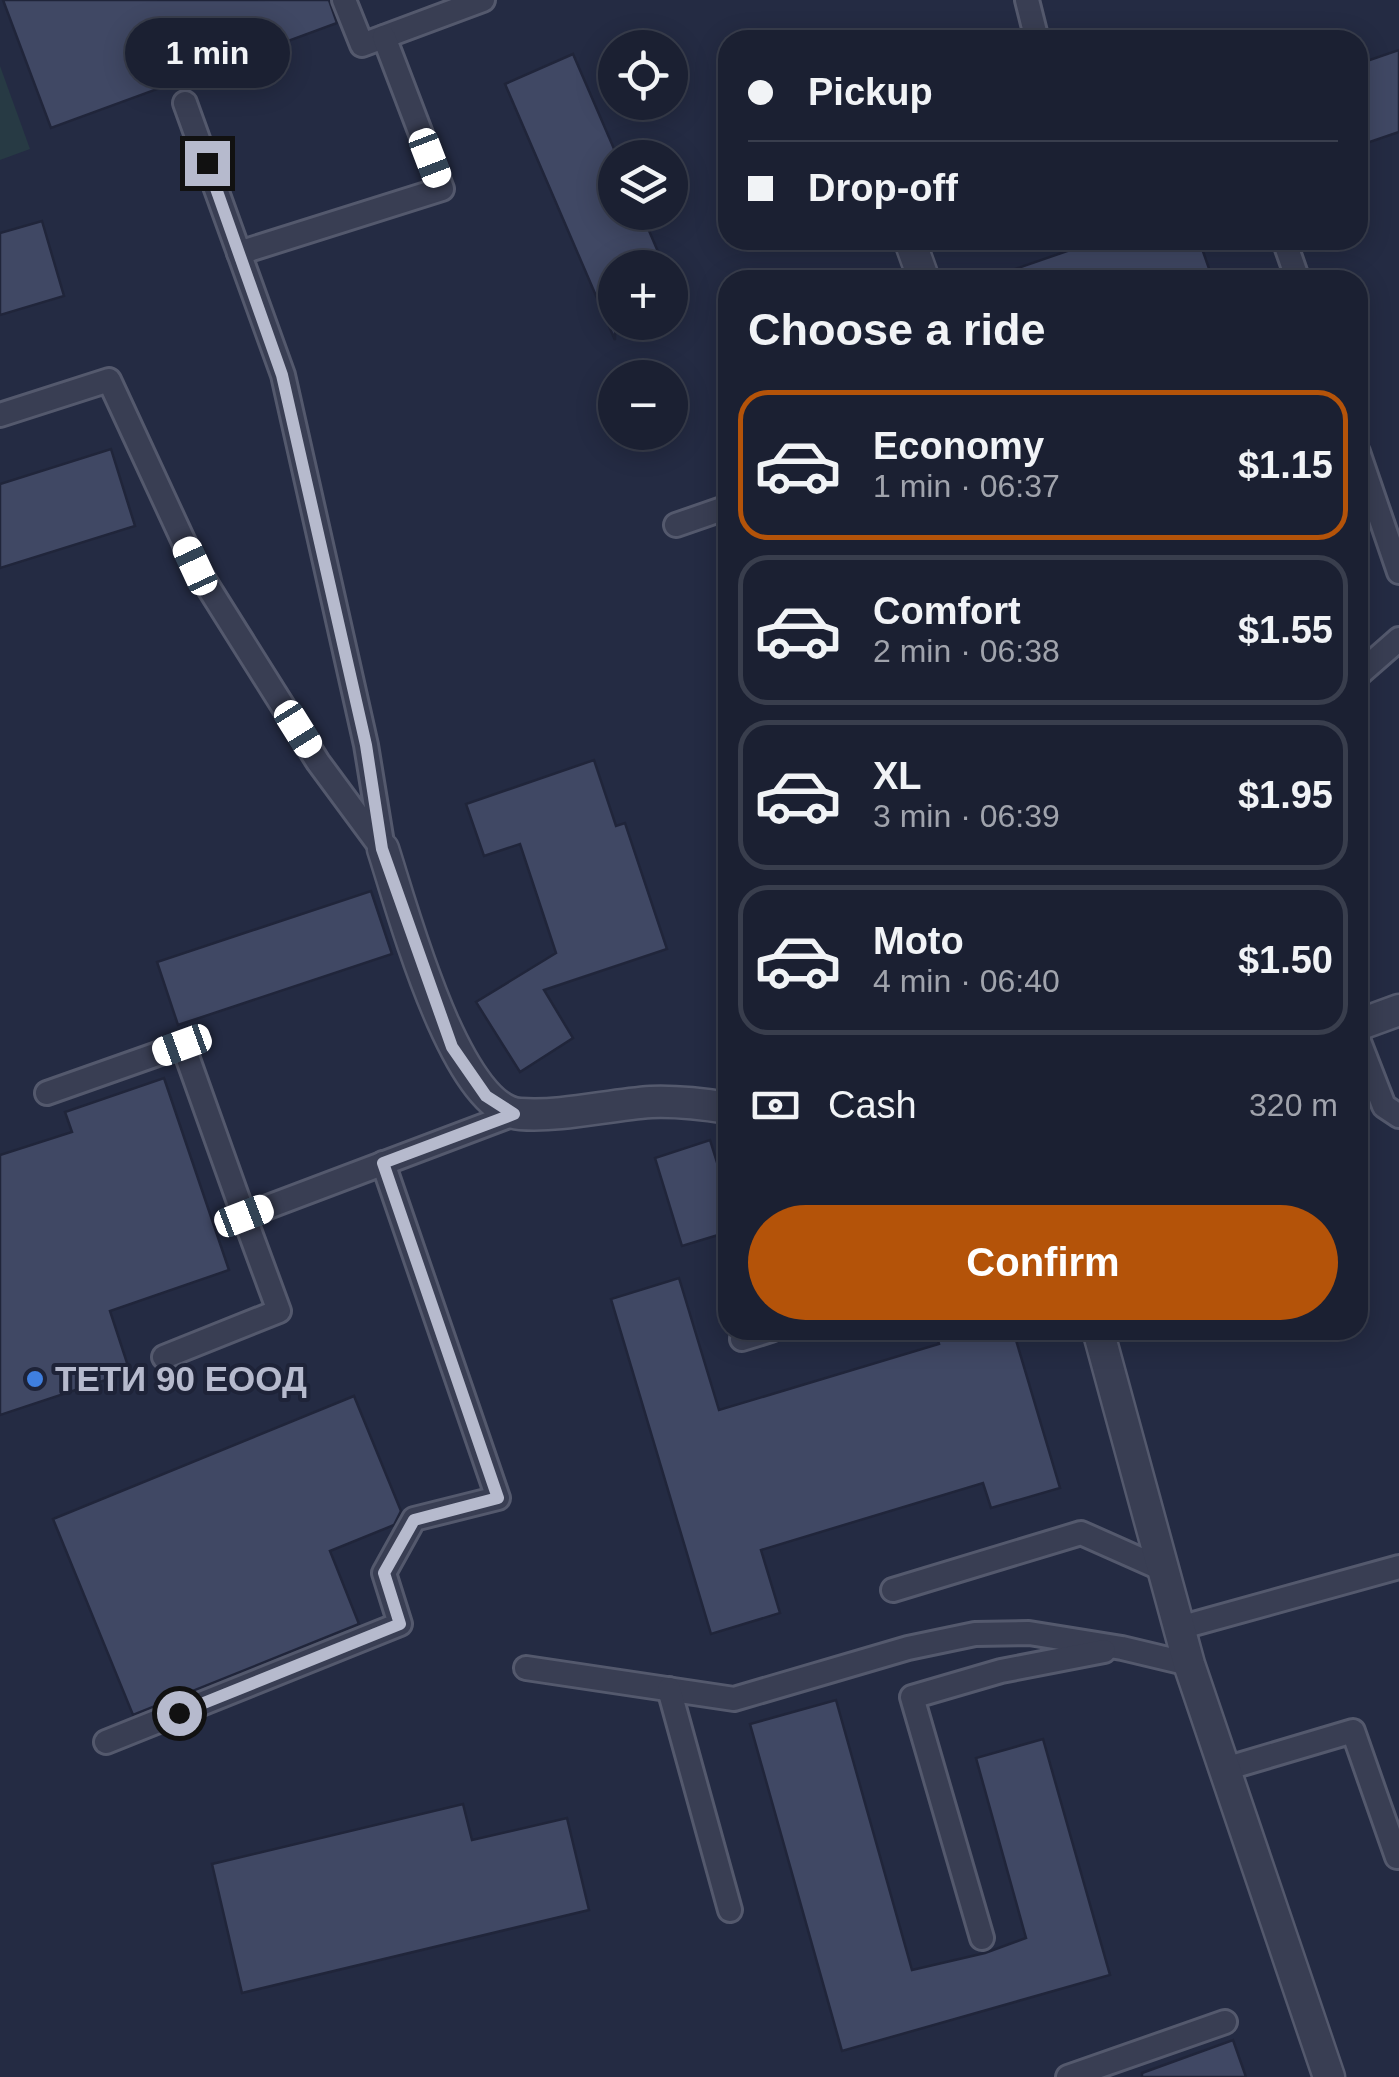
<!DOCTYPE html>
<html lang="en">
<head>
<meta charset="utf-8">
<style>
  body { margin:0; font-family:Helvetica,sans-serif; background:#24283a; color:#f1f3f6; height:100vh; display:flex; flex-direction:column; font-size:38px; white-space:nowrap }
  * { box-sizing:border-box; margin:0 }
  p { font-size:32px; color:#a0a3ac }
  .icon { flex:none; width:55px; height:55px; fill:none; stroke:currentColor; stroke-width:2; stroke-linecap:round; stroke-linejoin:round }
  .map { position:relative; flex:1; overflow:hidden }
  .sheet { position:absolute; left:718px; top:270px; width:650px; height:1070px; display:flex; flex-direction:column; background:#1b2032; border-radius:30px; box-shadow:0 5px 25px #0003,0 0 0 2px #393e4d }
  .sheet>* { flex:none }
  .guide { position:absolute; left:718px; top:30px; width:650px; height:220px; border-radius:30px; box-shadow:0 5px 25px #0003,0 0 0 2px #393e4d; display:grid; align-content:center; height:220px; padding:0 30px; background:#1b2032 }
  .controls { position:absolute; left:598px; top:30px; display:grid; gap:20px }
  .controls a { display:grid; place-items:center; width:90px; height:90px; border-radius:50%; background:#1b2032; box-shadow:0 5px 25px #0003,0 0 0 2px #393e4d; font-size:50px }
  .end { position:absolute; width:45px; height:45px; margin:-22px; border:12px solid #b6bacd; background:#111; box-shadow:0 0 0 5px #111 }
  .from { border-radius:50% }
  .bubble { position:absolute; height:70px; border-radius:35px; background:#1b2032; box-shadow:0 5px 25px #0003,0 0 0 2px #393e4d; font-size:32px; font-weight:700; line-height:70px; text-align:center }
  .car { position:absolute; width:30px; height:60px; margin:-30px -15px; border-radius:12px; box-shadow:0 0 8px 2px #0007; background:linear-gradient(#fff 24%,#345 0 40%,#fff 0 76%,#345 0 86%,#fff 0) }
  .guide b { display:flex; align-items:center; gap:35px; height:95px; font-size:38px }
  .guide b+b { border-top:2px solid #393e4d }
  .guide i { width:25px; height:25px; background:#f1f3f6 }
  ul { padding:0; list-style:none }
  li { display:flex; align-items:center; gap:30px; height:150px; margin:0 20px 15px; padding:0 10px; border:5px solid #393e4d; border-radius:30px }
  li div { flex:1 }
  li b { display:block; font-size:38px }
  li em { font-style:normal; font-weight:700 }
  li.active { border-color:#b45309 }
  li>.icon { width:90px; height:90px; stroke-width:1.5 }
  h2 { padding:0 30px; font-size:45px; line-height:120px }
  .pay { display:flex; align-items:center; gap:25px; height:110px; padding:0 30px; font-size:38px }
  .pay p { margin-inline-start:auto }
  .button { display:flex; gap:20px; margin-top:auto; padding:20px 30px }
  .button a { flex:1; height:115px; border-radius:60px; background:#b45309; color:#fff; font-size:40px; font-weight:700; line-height:115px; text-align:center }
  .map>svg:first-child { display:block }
  .green { fill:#273a44 }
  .building { fill:#404864; stroke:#20253a; stroke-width:2.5 }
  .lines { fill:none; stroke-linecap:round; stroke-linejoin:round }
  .lane-casing { stroke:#54596d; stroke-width:28 }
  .street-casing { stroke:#54596d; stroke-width:35 }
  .lane { stroke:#393e53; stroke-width:22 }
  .street { stroke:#393e53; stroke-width:30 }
  .route { stroke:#b6bacd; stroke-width:12 }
  .shop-dot { fill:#3f7fe0; stroke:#1e2338; stroke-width:4 }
  .labels { text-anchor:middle; stroke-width:8; stroke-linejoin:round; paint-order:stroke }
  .poi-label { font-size:35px; font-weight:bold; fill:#b6bacd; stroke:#1e2338; text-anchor:start }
</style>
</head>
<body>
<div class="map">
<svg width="1399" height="2077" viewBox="0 0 1399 2077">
  <rect width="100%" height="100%" fill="#242b43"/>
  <path class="green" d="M0 66 30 149 0 160Z"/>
  <g class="building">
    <path d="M3 0H329L337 23 51 128Z"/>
    <path d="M1399 50V132L1358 146V64Z"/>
    <path d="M573 54 618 158 615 212H641L665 268H615V340L505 84Z"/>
    <path d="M42 221 64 296 0 315V233Z"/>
    <path d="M1099 240H1199L1213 280H999L998 275Z"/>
    <path d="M111 449 135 526 0 568V484Z"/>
    <path d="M594 760 616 826 625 823 667 949 544 990 573 1038 520 1072 476 1002 556 953 520 844 484 856 466 804Z"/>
    <path d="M371 891 392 954 178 1025 157 962Z"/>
    <path d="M164 1078 229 1270 110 1311 130 1372 0 1415V1155L72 1132 65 1112Z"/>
    <path d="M710 1140 728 1198V1232L682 1246 655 1158Z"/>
    <path d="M679 1278 719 1410 939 1344 935 1330H1013L1060 1488 991 1508 983 1483 761 1550 780 1613 711 1634 611 1299Z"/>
    <path d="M354 1396 401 1511 394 1525 330 1551 359 1624 133 1715 53 1519Z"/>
    <path d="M836 1700 912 1970 985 1953 1026 1938 976 1758 1043 1739 1110 1975 842 2051 750 1724Z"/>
    <path d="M463 1804 472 1840 567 1818 589 1910 242 1993 212 1864Z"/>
    <path d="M1233 2040 1246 2077H1142V2073Z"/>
  </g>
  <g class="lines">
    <g class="lane-casing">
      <g id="lane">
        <path d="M344 0 362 45 483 0"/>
        <path d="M1027 0 1037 40"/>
        <path d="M185 103 283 375 366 745 383 849"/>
        <path d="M1284 240 1298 280"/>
        <path d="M239 253 442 189 384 37"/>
        <path d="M0 415 109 380 195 566 318 762 380 846"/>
        <path d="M1358 452 1399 572"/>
        <path d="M676 525 728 507"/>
        <path d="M1358 675 1399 639"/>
        <path d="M1358 1039 1384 1106 1399 1116"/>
        <path d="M47 1093 183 1045 244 1216 514 1114"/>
        <path d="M742 1339 771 1330"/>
        <path d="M164 1357 279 1311 244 1216"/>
        <path d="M893 1590 1081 1533 1162 1569"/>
        <path d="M1179 1628 1399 1567"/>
        <path d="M526 1668 734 1699 908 1648 975 1634 1029 1633 1122 1648 1189 1664"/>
        <path d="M669 1689 730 1910"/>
        <path d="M106 1742 400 1624 384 1573 414 1519 498 1498 383 1163"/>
        <path d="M1225 1769 1353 1731 1397 1857"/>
        <path d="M982 1938 912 1697 1001 1671 1104 1651"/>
        <path d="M1068 2077 1225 2022"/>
      </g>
    </g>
    <g class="street-casing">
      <g id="street">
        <path d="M910 241 924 280"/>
        <path d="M383 849C401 904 455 1110 520 1114 564 1117 607 1105 651 1102 676 1101 703 1104 728 1108"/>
        <path d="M1358 1025 1399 1010"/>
        <path d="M1098 1330 1189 1664 1329 2077"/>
      </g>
    </g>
    <use href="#lane" class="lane"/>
    <use href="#street" class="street"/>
  </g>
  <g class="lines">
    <path class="route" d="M179 1713 400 1624 384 1573 414 1520 498 1498 383 1163 514 1114 486 1096 452 1047 382 849 366 745 282 375 207 163"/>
  </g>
  <circle class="shop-dot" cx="35" cy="1379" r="10"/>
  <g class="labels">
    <g class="poi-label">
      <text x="55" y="1391">ТЕТИ 90 ЕООД</text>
    </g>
  </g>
</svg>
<div class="controls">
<a><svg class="icon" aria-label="locate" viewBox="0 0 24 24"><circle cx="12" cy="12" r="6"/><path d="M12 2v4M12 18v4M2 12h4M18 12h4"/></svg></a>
<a><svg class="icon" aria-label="layers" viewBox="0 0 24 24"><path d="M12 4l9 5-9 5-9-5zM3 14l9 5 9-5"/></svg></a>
<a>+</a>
<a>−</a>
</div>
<i class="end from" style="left:179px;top:1713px"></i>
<i class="end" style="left:207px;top:163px"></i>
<div class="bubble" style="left:125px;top:18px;width:165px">1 min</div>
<i class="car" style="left:430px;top:158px;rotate:159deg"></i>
<i class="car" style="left:195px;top:566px;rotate:335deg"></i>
<i class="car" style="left:298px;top:729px;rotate:148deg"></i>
<i class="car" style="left:182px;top:1045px;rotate:250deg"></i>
<i class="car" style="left:244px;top:1216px;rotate:69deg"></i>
<div class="guide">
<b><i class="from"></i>Pickup</b>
<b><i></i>Drop-off</b>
</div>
<section class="sheet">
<h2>Choose a ride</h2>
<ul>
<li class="active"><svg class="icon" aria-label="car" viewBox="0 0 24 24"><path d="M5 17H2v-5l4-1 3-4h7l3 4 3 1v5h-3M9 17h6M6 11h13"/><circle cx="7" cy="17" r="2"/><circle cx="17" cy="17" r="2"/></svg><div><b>Economy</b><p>1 min · 06:37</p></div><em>$1.15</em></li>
<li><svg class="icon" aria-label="car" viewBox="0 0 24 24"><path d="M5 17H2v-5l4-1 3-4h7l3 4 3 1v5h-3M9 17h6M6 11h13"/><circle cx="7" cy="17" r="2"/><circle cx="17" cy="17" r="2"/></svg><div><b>Comfort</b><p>2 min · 06:38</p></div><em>$1.55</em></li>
<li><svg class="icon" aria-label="car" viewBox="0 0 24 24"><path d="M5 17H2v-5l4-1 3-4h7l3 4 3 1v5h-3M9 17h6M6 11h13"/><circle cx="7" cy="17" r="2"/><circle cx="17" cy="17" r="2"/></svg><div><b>XL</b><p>3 min · 06:39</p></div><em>$1.95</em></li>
<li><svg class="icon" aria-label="car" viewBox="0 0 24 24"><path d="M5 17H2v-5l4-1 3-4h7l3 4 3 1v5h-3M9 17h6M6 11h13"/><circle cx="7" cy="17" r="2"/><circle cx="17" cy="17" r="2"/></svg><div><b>Moto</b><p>4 min · 06:40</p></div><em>$1.50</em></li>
</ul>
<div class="pay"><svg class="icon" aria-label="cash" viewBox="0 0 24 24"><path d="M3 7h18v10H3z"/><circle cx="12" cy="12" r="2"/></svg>Cash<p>320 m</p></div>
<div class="button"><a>Confirm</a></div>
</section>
</div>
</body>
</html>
